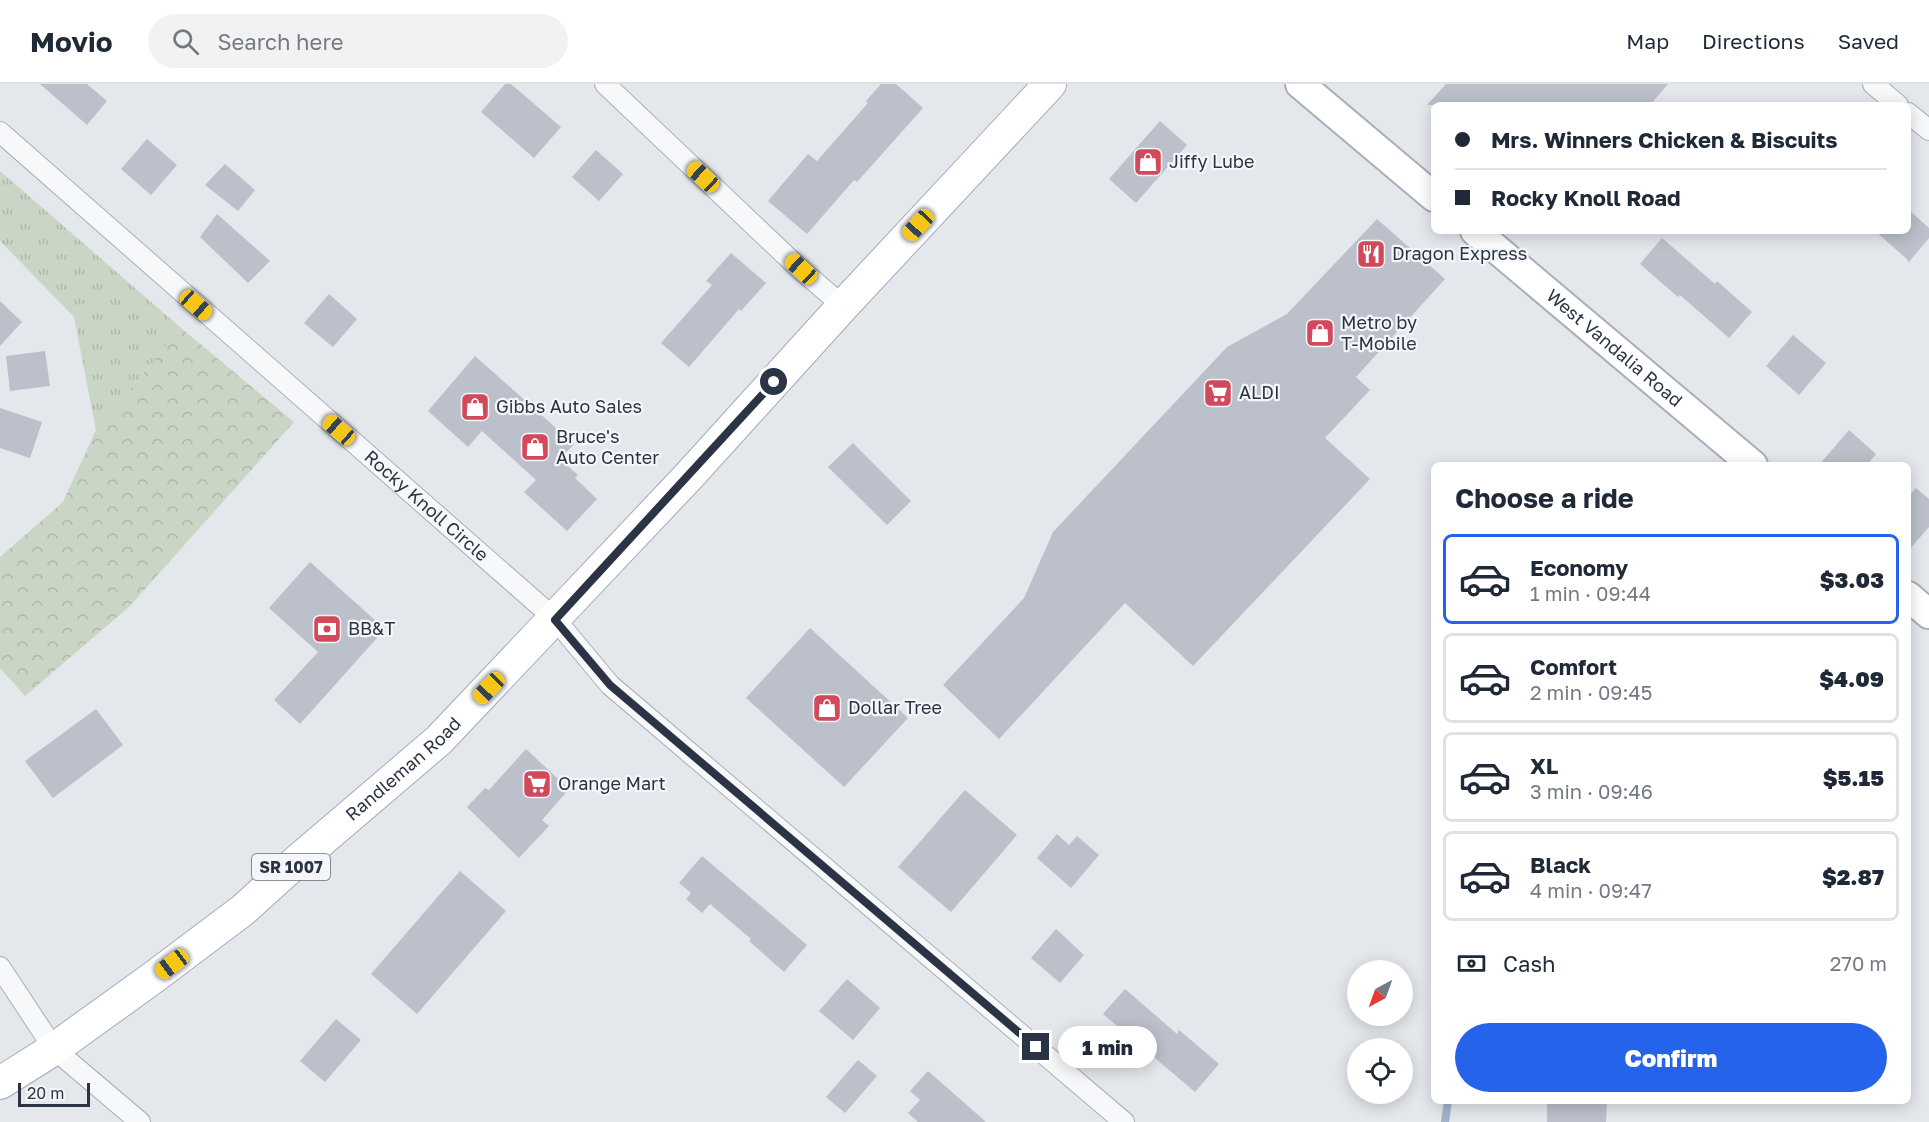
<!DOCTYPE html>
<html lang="en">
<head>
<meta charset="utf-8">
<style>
  body { margin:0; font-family:"Golos Text",sans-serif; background:#f2f2f3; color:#1f2937; height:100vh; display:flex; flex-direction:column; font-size:22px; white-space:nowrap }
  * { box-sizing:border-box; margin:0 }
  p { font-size:20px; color:#747a83 }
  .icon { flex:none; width:33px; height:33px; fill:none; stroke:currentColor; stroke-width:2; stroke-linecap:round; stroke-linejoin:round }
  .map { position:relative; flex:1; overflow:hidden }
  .panel { position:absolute; left:1431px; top:378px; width:480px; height:642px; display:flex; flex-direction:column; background:#fff; border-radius:9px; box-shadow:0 3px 15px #0003 }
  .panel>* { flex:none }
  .hud { position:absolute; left:1431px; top:18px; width:480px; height:132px; border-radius:9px; box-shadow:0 3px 15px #0003; display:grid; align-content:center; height:132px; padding:0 24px; background:#fff }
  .needle { width:39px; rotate:221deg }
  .tools { position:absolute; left:1347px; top:876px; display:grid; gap:12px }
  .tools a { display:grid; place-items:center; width:66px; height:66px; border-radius:50%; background:#fff; box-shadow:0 3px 15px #0003; font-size:30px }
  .scale { position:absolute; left:18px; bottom:15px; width:72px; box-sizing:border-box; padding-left:6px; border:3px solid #2b3445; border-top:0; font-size:16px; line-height:21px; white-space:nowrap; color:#2b3445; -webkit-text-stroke:4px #f4f6f9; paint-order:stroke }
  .end { position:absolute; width:27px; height:27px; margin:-14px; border:8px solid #2b3445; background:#fff; box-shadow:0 0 0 3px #fff }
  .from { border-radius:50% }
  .bubble { position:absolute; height:42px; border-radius:21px; background:#fff; box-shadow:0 3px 15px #0003; font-size:20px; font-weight:800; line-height:42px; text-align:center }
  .car { position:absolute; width:18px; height:36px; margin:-18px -9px; border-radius:8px; box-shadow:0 0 4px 2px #0007; background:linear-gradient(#f5c518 24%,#345 0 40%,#f5c518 0 76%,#345 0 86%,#f5c518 0) }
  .hud b { display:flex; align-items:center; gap:21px; height:57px; font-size:22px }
  .hud b+b { border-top:2px solid #e0e1e3 }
  .hud i { width:15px; height:15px; background:#1f2937 }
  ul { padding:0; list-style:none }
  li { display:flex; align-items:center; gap:18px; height:90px; margin:0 12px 9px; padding:0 12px; border:3px solid #e0e1e3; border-radius:9px }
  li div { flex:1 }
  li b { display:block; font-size:22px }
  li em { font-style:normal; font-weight:800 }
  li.active { border-color:#2563eb }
  li>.icon { width:54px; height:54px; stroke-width:1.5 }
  h2 { padding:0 24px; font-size:27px; line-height:72px }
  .pay { display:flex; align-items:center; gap:15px; height:66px; padding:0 24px; font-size:22px }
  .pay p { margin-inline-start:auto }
  .button { display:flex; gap:12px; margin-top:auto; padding:12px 24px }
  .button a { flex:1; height:69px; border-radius:36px; background:#2563eb; color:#fff; font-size:24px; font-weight:800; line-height:69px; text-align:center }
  header { display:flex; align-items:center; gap:36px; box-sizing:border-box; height:84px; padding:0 30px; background:#fff; border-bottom:2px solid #e0e1e3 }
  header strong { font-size:28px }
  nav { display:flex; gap:33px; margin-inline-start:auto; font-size:21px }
  .search { width:420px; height:54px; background:#f2f2f3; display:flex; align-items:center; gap:15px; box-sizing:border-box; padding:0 21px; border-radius:33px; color:#747a83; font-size:22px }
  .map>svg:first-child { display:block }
  .grass { fill:url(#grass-tufts) }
  .forest { fill:url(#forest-crowns) }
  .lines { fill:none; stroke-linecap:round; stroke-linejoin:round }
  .stream { stroke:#9fb4cc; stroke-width:8 }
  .building { fill:#bbc0ca }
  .street-casing { stroke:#a9aeb7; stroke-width:22 }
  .secondary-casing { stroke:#a9aeb7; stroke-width:32 }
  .primary-casing { stroke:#a3abb8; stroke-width:34 }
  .street { stroke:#f7f8fa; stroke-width:20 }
  .secondary { stroke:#fff; stroke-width:28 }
  .primary { stroke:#fff; stroke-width:32 }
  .route { stroke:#2b3445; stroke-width:8 }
  .labels { text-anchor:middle; stroke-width:4.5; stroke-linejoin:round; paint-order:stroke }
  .shield { fill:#f4f6f9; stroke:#676e7b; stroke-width:1.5 }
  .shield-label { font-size:16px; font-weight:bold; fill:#2b3445 }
  .poi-label { font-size:18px; fill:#2b3445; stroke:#f4f6f9; text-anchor:start }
  .street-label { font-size:18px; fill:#2b3445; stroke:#f4f6f9 }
</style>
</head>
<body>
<header>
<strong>Movio</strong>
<div class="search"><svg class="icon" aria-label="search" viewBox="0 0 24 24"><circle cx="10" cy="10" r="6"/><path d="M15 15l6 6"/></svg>Search here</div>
<nav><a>Map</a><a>Directions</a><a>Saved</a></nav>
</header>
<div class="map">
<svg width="1929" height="1038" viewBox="0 0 1929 1038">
  <defs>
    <pattern id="grass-tufts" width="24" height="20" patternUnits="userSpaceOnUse" patternTransform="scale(1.5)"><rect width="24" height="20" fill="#c9d6c5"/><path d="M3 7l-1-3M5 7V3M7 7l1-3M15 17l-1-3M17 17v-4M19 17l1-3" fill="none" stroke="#adb8ab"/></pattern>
    <pattern id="forest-crowns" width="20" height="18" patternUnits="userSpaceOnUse" patternTransform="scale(1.5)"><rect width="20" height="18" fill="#c9d6c5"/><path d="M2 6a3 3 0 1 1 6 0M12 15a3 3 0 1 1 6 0" fill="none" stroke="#adb8ab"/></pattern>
  </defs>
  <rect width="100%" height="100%" fill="#e4e7ec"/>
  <path class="grass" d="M0 87 181 244 96 346 74 233 0 157Z"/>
  <path class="forest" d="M181 244 294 338 130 522 25 612 0 584V473L63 418 96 346Z"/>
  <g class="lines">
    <path class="stream" d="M1445 1038 1448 1017"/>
  </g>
  <g class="building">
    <path d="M40 0H87L107 17 87 41Z"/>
    <path d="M505 0H511L561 43 534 74 481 28Z"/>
    <path d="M881 0H896L923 24 857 98 854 96 807 150 768 117 808 70 817 77 868 19 866 17Z"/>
    <path d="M1446 0H1668L1650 21H1427Z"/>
    <path d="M1160 37 1187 61 1136 119 1109 95Z"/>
    <path d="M147 55 177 81 151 111 121 85Z"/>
    <path d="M596 66 623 90 599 117 572 93Z"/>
    <path d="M225 80 255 106 238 127 205 101Z"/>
    <path d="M1908 125 1929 144V154L1908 179V176L1875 147H1908Z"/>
    <path d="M217 130 270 177 248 199 200 153Z"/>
    <path d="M1377 135 1445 195 1356 293 1370 306 1325 354 1370 395 1193 582 1125 519 999 655 943 601 1024 514 1053 448 1227 263 1287 230Z"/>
    <path d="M1662 154 1715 200 1717 197 1752 228 1729 254 1680 211 1678 213 1640 180Z"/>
    <path d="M731 169 766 199 741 227 739 225 689 283 661 259 712 201 706 197Z"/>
    <path d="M329 210 357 235 333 263 304 239Z"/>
    <path d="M0 217 22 238 0 262Z"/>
    <path d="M1793 251 1826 279 1799 311 1766 282Z"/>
    <path d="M45 267 50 302 10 307 6 272Z"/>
    <path d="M475 272 574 360 560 375 578 391 575 394 597 415 567 447 524 408 536 396 482 347 468 363 428 327Z"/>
    <path d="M0 324 42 338 30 374 0 364Z"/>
    <path d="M1849 346 1876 370 1867 381H1819Z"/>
    <path d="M853 359 911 417 887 441 828 383Z"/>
    <path d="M1916 404 1929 415V443L1908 467V413Z"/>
    <path d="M310 478 385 545 300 640 274 616 318 568 269 524Z"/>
    <path d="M810 544 908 634 844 703 746 614Z"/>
    <path d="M96 625 123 661 53 714 25 677Z"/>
    <path d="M526 665 569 705 542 736 549 742 519 774 467 723 485 704 489 706Z"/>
    <path d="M965 706 1017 751 951 828 898 783Z"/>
    <path d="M1057 750 1069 761 1077 752 1099 771 1071 804 1037 774Z"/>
    <path d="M702 772 807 861 784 888 749 857 751 855 710 820 702 829 686 815 691 809 679 799Z"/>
    <path d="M460 787 506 827 417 930 371 890Z"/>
    <path d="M1056 845 1084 871 1060 899 1031 874Z"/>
    <path d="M847 895 880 924 853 956 819 927Z"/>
    <path d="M1125 905 1177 950 1179 946 1219 980 1195 1008 1103 930Z"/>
    <path d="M336 935 361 956 325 998 300 977Z"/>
    <path d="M858 976 877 992 845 1029 826 1013Z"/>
    <path d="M928 987 986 1038H918L908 1029 920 1016 910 1007Z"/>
    <path d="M1547 1017H1607L1606 1038H1547Z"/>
  </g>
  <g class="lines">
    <g class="street-casing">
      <g id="street">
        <path d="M605 0 800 185 843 222"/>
        <path d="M1873 0 1898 21"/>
        <path d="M1908 29 1929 46"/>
        <path id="s1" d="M0 48 555 535 610 601 1124 1038"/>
        <path d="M0 883 54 965 140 1038"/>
      </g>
    </g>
    <g class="secondary-casing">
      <g id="secondary">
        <path d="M1300 0 1434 113"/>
        <path id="s2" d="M1475 147 1753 381"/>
        <path d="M1908 512 1929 530"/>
      </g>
    </g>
    <g class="primary-casing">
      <g id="primary">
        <path id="s3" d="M0 999 54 965 154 893 243 826 295 779 439 656 688 393 843 222 1050 0"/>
      </g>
    </g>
    <use href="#street" class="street"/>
    <use href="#secondary" class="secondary"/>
    <use href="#primary" class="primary"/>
  </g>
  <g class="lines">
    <path class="route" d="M774 298 555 536 610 601 1036 963"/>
  </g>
  <defs>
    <g id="shop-square" transform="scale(1.5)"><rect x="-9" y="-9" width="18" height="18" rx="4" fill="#d1495b" stroke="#f4f6f9"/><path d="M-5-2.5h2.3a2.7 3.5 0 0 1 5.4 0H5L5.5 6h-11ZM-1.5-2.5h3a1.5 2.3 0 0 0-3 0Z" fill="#fff"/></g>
    <g id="restaurant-square" transform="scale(1.5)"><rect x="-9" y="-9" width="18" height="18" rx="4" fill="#d1495b" stroke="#f4f6f9"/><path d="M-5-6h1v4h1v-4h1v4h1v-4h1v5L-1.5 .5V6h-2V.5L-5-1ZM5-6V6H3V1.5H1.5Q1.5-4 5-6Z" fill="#fff"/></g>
    <g id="supermarket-square" transform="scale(1.5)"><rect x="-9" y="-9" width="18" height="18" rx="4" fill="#d1495b" stroke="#f4f6f9"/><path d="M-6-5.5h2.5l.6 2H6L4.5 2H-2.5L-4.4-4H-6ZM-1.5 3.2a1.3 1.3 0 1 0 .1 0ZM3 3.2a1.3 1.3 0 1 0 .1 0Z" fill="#fff"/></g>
    <g id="bank-square" transform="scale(1.5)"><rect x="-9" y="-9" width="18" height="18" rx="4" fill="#d1495b" stroke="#f4f6f9"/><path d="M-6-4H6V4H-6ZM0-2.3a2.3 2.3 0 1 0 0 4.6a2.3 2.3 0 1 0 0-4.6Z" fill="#fff"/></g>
  </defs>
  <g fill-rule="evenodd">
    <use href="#shop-square" x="1148" y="78"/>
    <use href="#restaurant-square" x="1371" y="170"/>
    <use href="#shop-square" x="1320" y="249"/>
    <use href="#supermarket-square" x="1218" y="309"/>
    <use href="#shop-square" x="475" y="323"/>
    <use href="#shop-square" x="535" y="363"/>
    <use href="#bank-square" x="327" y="545"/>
    <use href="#shop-square" x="827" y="624"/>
    <use href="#supermarket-square" x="537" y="700"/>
  </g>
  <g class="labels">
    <rect class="shield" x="252" y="770" width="78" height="26" rx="4.5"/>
    <g class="shield-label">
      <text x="291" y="789">SR 1007</text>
    </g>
    <g class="poi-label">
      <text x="1169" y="84">Jiffy Lube</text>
      <text x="1392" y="176">Dragon Express</text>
      <text x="1341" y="245">Metro by<tspan x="1341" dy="21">T-Mobile</tspan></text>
      <text x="1239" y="315">ALDI</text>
      <text x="496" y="329">Gibbs Auto Sales</text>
      <text x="556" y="359">Bruce's<tspan x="556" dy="21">Auto Center</tspan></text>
      <text x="348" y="551">BB&amp;T</text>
      <text x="848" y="630">Dollar Tree</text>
      <text x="558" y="706">Orange Mart</text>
    </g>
    <g class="street-label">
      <text dy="6" stroke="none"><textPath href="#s2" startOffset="182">West Vandalia Road</textPath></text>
      <text dy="6" stroke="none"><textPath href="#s1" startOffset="567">Rocky Knoll Circle</textPath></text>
      <text dy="6" stroke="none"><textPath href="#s3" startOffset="512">Randleman Road</textPath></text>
    </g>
  </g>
</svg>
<div class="tools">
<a><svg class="needle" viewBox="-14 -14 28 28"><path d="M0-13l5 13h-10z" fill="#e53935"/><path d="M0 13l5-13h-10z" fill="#747a83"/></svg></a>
<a><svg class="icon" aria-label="locate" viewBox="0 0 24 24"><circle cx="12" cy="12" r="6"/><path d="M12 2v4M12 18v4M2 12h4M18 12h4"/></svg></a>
</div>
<div class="scale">20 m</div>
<i class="end from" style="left:774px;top:298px"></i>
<i class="end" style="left:1036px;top:963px"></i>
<div class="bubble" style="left:1058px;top:942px;width:99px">1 min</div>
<i class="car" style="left:703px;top:93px;rotate:313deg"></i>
<i class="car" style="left:918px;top:141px;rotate:223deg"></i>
<i class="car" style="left:801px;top:185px;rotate:313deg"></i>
<i class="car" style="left:196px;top:221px;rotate:131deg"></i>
<i class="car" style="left:339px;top:346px;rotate:311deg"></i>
<i class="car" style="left:489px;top:604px;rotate:224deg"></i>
<i class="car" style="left:172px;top:880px;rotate:233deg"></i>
<div class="hud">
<b><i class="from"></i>Mrs. Winners Chicken &amp; Biscuits</b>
<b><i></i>Rocky Knoll Road</b>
</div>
<section class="panel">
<h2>Choose a ride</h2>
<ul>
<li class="active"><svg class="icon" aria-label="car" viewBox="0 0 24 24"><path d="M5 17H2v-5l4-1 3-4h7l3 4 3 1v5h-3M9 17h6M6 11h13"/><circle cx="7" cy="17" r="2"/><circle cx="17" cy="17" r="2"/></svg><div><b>Economy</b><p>1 min · 09:44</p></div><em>$3.03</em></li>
<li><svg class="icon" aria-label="car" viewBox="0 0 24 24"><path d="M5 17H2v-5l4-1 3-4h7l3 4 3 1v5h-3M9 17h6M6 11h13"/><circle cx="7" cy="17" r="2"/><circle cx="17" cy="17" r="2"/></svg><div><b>Comfort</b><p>2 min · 09:45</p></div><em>$4.09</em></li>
<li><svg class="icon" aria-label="car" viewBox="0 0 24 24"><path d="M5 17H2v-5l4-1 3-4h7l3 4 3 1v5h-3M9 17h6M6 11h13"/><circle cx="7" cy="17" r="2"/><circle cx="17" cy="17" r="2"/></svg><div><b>XL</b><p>3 min · 09:46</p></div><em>$5.15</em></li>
<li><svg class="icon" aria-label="car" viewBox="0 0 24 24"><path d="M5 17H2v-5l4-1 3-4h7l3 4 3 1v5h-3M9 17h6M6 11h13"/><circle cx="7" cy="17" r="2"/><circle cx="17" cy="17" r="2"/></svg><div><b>Black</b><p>4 min · 09:47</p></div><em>$2.87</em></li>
</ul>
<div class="pay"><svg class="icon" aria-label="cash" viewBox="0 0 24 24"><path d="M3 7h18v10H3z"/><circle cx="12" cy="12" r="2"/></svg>Cash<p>270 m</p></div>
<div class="button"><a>Confirm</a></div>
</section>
</div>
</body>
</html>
